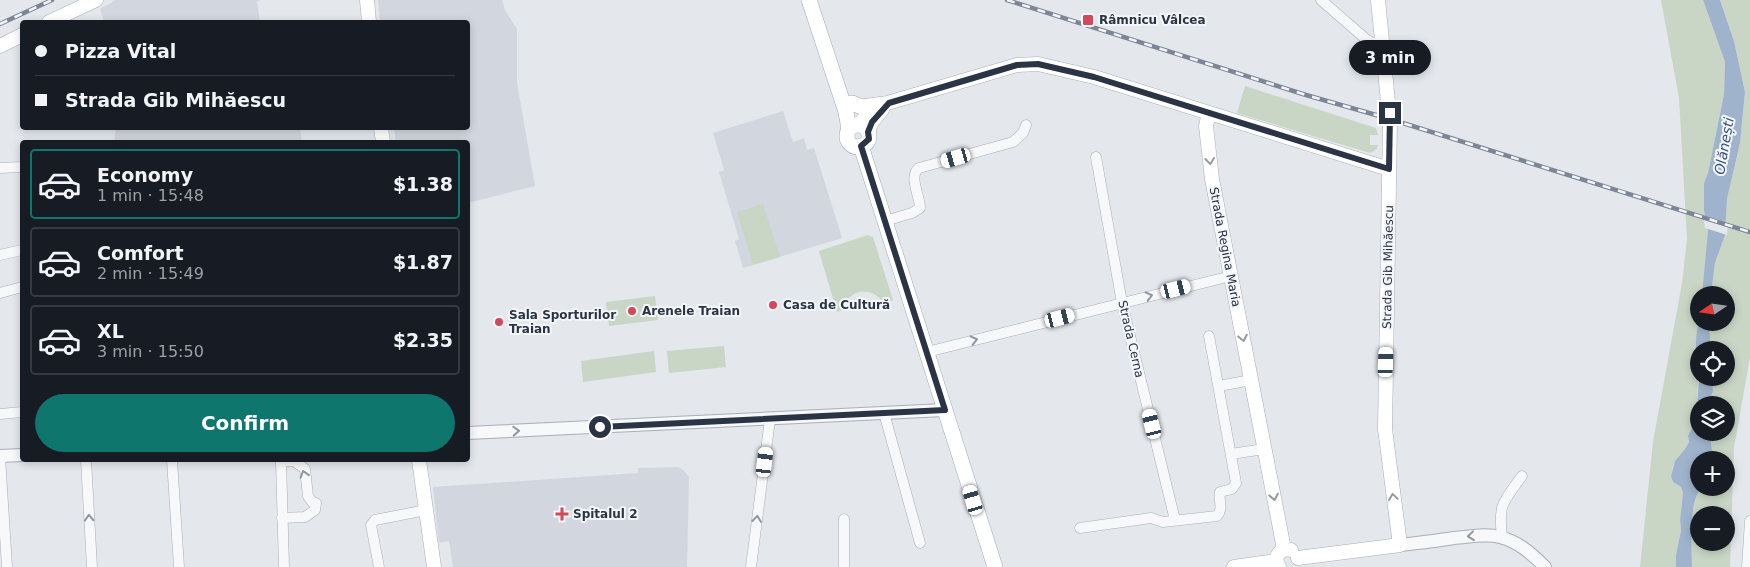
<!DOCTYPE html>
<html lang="en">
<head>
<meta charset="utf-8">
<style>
  body { margin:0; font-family:"DejaVu Sans",sans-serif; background:#20242c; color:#f1f3f6; height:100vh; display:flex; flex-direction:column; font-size:19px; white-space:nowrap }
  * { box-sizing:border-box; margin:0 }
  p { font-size:16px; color:#9ea1a6 }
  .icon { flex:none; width:28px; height:28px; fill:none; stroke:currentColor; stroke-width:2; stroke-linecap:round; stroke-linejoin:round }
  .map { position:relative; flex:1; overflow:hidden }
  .sheet { position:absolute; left:20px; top:140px; width:450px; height:322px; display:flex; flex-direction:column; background:#171b24; border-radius:5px; box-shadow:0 2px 8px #0003 }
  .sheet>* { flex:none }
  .top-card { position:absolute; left:20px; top:20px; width:450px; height:110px; border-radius:5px; box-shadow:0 2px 8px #0003; display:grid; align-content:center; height:110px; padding:0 15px; background:#171b24 }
  .needle { width:32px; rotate:257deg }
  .tools { position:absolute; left:1690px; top:286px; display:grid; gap:10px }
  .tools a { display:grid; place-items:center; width:45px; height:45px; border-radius:50%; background:#171b24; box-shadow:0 2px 8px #0003; font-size:25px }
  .end { position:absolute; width:22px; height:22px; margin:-11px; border:6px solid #2b3445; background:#fff; box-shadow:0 0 0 2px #fff }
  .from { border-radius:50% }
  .bubble { position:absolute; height:35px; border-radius:18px; background:#171b24; box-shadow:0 2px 8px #0003; font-size:16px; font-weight:600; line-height:35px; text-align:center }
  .car { position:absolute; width:15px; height:30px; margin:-15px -8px; border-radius:6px; box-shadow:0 0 4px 1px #0007; background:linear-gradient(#fff 24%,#345 0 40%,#fff 0 76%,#345 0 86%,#fff 0) }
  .top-card b { display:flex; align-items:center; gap:18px; height:48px; font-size:19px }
  .top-card b+b { border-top:1px solid #363941 }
  .top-card i { width:12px; height:12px; background:#f1f3f6 }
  ul { padding:9px 0 0; list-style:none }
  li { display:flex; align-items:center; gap:15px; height:70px; margin:0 10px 8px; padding:0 5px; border:2px solid #363941; border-radius:5px }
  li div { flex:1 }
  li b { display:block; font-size:19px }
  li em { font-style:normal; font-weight:600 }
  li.active { border-color:#0f766e }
  li>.icon { width:45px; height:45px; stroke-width:1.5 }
  .cta { display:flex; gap:10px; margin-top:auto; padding:10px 15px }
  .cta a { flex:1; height:58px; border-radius:30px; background:#0f766e; color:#fff; font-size:20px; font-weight:600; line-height:58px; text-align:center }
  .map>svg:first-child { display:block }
  .built { fill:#d2d6de }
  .green { fill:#c9d6c5; fill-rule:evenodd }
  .water { fill:#9fb4cc }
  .pier { fill:#e4e7ec }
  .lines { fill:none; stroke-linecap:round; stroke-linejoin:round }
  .minor-casing { stroke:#a9aeb7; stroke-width:11 }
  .tertiary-casing { stroke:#a9aeb7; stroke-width:14 }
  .secondary-casing { stroke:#a9aeb7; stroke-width:15 }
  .primary-casing { stroke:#a3abb8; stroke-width:16 }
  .minor { stroke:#f7f8fa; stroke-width:10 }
  .tertiary { stroke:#f7f8fa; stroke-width:12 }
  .secondary { stroke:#fff; stroke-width:14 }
  .primary { stroke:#fff; stroke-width:15 }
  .rail-casing { stroke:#7d8696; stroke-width:4.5 }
  .rail { stroke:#f4f6f9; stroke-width:2.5; stroke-dasharray:8; stroke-linecap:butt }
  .oneway { stroke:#959aa2 }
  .oneway2 { stroke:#9196a0 }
  .route { stroke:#2b3445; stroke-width:6 }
  .poi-dot { fill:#d1495b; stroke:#f4f6f9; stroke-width:2 }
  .labels { text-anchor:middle; stroke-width:4; stroke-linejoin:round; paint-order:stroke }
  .poi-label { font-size:12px; font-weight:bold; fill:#2b3445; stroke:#f4f6f9; text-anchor:start }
  .street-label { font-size:12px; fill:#2b3445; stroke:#f4f6f9 }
  .water-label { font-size:14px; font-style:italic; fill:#34527a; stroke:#f4f6f9 }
</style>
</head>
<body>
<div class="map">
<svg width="1750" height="567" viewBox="0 0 1750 567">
  <rect width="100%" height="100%" fill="#e4e7ec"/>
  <g class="built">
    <path d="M116 0H261L257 1 260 22H104L100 9Z"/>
    <path d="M378 0H502L505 10 517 29V83L535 186 468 203V142H396L394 128H468V22H380Z"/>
    <path d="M783 111 793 142 804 138 807 150 814 148 842 238 743 268 735 241 739 239 719 172 724 170 713 133Z"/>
    <path d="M116 128H300L302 142H114Z"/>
    <path d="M678 467 683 470 689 477 687 567H453L449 541 439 543 433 487 638 473V468Z"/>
  </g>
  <g class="green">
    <path d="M1661 0H1703L1725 62 1724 94 1708 173C1700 195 1707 210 1708 231 1709 252 1705 274 1702 295H1699V321L1696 343V354L1699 361 1697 406 1699 414 1698 418 1688 434 1689 442 1685 449 1679 456 1673 466 1671 476 1673 482 1681 487 1683 493 1680 520 1681 530 1676 555V567H1640L1653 442 1682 283 1687 239 1679 98Z"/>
    <path d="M1720 0H1750V357L1734 448 1730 567H1692C1692 548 1688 499 1702 488H1726V460H1713L1710 433 1726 432V405H1708L1713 391 1712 378H1726V350H1711L1709 323 1726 322V295H1711L1715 263 1725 235 1727 199 1740 143 1745 92 1734 41ZM1699 515H1726V542H1699Z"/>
    <path d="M1245 86 1376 128 1378 135H1370V145H1378L1377 149 1370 153 1237 113Z"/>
    <path d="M763 204 780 257 753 265 737 212Z"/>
    <path d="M868 235 873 237 893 300 884 303C870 285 849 289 842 310L837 312 819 251Z"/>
    <path d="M655 296 658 320 609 326 606 302Z"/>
    <path d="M724 346 726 367 669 373 667 351Z"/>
    <path d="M654 351 656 372 583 382 581 361Z"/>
  </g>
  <g class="water">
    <path d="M1703 0H1720L1734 41 1745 92 1740 143 1727 199 1725 235 1715 263 1711 295H1702L1708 231 1704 210V183L1708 173 1724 94 1725 62Z"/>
    <path d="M1699 321V322L1709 323 1711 350H1699V361C1694 348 1696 334 1699 321Z"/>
    <path d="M1699 378H1712L1713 391 1708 405H1699V414L1697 406Z"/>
    <path d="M1699 414V432L1710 433 1713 460H1699V488H1702C1688 499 1692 548 1692 567H1676V555L1681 530 1680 520 1683 493 1681 487 1673 482 1671 476 1675 461 1685 449 1689 442 1688 435 1698 418Z"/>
  </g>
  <path class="pier" d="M1703 215 1728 223 1727 235 1705 228Z"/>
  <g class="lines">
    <g class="minor-casing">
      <g id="minor">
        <path d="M1321 0 1367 40 1383 48"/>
        <path d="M1096 157 1122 303 1175 520"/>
        <path d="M0 168 22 167"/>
        <path d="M885 221 912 213 920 208C920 196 908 176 919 168L1013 142 1023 133 1026 125"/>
        <path d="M0 255 22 250"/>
        <path d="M0 293 22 287"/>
        <path d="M927 352 1231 276"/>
        <path d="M1219 386 1251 380"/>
        <path d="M884 413 920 543"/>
        <path d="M0 414 22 412"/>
        <path d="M1231 454 1264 449"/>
        <path d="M0 457 7 567"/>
        <path d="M86 460 92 567"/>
        <path d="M172 460 179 567"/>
        <path d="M281 460 284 567"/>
        <path d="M281 461H294L305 469 308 496 313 503"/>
        <path d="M282 518 305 517 315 510 316 503"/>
        <path d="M1080 528 1151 518 1163 522 1217 516C1224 508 1218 501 1220 492L1232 489 1236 483 1209 336"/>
        <path d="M1502 537C1498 504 1503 502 1522 476"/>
        <path d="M379 567 371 525 375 520 426 510"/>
        <path d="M751 567 770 419"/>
        <path d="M844 567V519"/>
        <path d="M1747 567 1750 521"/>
      </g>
    </g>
    <g class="tertiary-casing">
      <g id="tertiary">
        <path d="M468 433 945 410"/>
        <path d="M0 456 22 455"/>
        <path d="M1400 545C1418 543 1436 541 1454 538 1469 537 1485 533 1500 537 1519 542 1532 554 1545 567"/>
      </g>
    </g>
    <g class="secondary-casing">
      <g id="secondary">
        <path d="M367 0 369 22"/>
        <path d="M49 22 96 0"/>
        <path d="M0 46 22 35"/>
        <path d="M1209 113 1206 126 1212 179 1284 549"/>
        <path d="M859 124 873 110 884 104 1017 65 1038 64 1094 77 1389 169"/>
        <path d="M381 128 383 142"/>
        <path d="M868 131 872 122 882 110"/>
        <path d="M419 460 434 567"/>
        <path d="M1298 558 1400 545 1385 429 1390 122 1378 0"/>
        <path d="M1234 567 1276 561"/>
        <path d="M1279 567 1276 561C1277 552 1283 548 1291 550"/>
      </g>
    </g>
    <g class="primary-casing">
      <g id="primary">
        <path d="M809 0 846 112 849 129"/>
        <path d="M852 103 862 107 884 104"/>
        <circle cx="858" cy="136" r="11"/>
        <path d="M861 146 995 567"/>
      </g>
    </g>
    <use href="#minor" class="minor"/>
    <use href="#tertiary" class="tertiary"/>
    <use href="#secondary" class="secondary"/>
    <use href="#primary" class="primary"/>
    <g class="rail-casing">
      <g id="rail">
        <path d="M1007 0 1306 95 1390 119 1750 232"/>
        <path d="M0 24 52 0"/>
      </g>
    </g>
    <use href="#rail" class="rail"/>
  </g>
  <defs><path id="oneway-chevron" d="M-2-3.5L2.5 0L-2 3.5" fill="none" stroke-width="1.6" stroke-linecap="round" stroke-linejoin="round" transform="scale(1.25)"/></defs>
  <g class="oneway">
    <use href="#oneway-chevron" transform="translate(1210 161) rotate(83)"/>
    <use href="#oneway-chevron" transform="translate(1243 338) rotate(79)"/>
    <use href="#oneway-chevron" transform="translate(1274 497) rotate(79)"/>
    <use href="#oneway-chevron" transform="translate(1393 497) rotate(-98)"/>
  </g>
  <g class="oneway2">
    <use href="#oneway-chevron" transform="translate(1149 296) rotate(-14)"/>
    <use href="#oneway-chevron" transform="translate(974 340) rotate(-14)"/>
    <use href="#oneway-chevron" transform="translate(516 431) rotate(-3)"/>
    <use href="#oneway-chevron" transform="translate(304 474) rotate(-107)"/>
    <use href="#oneway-chevron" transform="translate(89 518) rotate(-93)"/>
    <use href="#oneway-chevron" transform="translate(757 519) rotate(-83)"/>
    <use href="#oneway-chevron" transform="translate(1471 536) rotate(174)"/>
  </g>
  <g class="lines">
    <path class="route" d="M600 427 945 410 861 146 869 139 868 132 872 122 889 103 1017 65 1038 64 1094 77 1389 169 1390 113"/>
  </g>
  <g class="poi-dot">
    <rect x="1082" y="14" width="12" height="12" rx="2.5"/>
    <circle cx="773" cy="305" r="5"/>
    <circle cx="632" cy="311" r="5"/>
    <circle cx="499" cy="322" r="5"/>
    <path d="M559.5 506.5h5v5h5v5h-5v5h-5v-5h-5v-5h5z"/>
  </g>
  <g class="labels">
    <g class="poi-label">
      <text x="1099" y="24">Râmnicu Vâlcea</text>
      <text x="783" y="309">Casa de Cultură</text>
      <text x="642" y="315">Arenele Traian</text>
      <text x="509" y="319">Sala Sporturilor<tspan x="509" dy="14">Traian</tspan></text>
      <text x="573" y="518">Spitalul 2</text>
    </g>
    <g class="street-label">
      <text transform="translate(1225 247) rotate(79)" y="4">Strada Regina Maria</text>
      <text transform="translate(1388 267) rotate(-89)" y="4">Strada Gib Mihăescu</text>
      <text transform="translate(1131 339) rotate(77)" y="4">Strada Cerna</text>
    </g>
    <g class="water-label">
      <text transform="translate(1724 146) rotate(-80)" y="5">Olănești</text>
    </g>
  </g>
</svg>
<div class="tools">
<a><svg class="needle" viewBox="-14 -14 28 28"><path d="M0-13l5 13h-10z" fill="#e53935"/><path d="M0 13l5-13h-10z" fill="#9ea1a6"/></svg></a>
<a><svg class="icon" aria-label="locate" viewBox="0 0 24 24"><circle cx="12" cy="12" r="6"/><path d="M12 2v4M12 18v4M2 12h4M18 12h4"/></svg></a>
<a><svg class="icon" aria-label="layers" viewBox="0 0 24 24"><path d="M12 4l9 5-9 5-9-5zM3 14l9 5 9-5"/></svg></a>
<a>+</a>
<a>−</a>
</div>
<i class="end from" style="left:600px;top:427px"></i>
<i class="end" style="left:1390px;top:113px"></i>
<div class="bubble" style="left:1349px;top:40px;width:82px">3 min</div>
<i class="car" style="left:956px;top:158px;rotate:254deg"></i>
<i class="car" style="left:1176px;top:289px;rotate:76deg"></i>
<i class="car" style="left:1060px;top:318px;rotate:76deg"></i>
<i class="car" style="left:1386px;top:362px;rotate:2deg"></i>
<i class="car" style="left:1152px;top:424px;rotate:346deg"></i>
<i class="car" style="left:765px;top:462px;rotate:7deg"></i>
<i class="car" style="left:973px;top:500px;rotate:343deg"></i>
<div class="top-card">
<b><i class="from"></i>Pizza Vital</b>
<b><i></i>Strada Gib Mihăescu</b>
</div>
<section class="sheet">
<ul>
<li class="active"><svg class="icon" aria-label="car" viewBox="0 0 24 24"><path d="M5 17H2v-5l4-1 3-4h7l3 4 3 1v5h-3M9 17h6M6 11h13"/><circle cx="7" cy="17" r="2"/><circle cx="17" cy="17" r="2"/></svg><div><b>Economy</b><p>1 min · 15:48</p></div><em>$1.38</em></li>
<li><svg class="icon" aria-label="car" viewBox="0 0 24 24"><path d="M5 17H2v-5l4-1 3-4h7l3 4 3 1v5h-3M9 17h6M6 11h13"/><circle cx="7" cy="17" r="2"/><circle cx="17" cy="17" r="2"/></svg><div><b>Comfort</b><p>2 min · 15:49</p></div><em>$1.87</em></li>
<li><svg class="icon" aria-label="car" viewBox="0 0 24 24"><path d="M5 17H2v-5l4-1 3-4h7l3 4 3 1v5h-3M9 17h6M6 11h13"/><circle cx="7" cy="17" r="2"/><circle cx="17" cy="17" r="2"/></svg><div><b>XL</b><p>3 min · 15:50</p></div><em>$2.35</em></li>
</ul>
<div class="cta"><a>Confirm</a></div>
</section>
</div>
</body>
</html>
